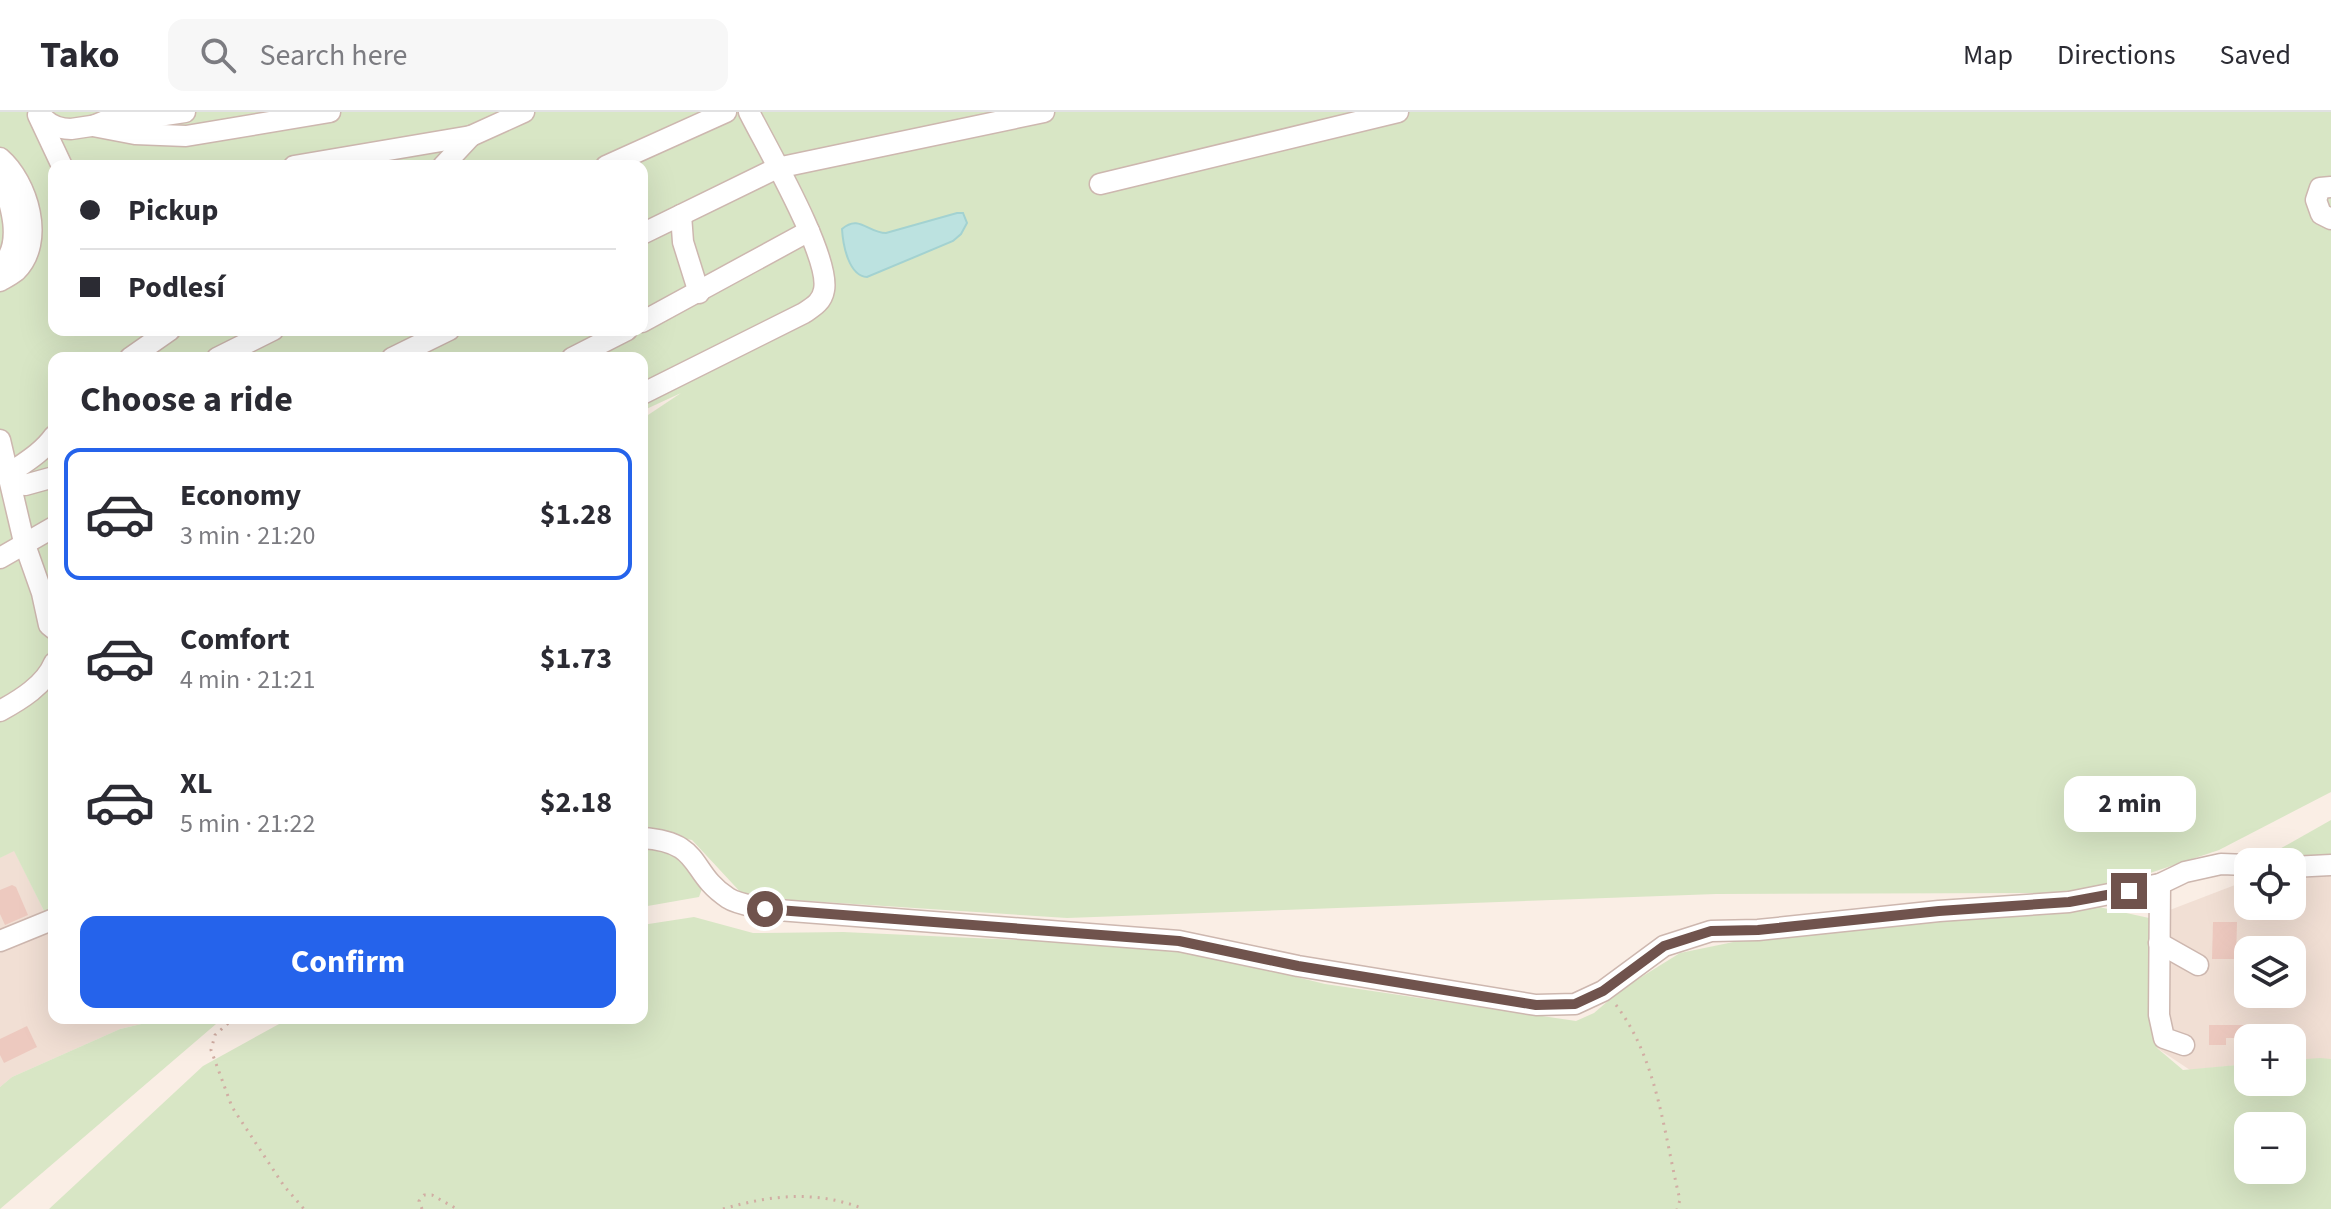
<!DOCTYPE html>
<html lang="en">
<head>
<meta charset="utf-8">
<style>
  body { margin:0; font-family:"Source Sans 3",sans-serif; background:#f7f7f7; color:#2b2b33; height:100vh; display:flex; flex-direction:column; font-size:30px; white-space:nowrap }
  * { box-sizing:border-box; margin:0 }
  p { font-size:26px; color:#7c7c81 }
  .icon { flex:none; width:44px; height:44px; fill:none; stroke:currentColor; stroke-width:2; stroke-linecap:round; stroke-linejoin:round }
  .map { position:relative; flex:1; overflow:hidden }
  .details { position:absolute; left:48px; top:240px; width:600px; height:672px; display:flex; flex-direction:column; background:#fff; border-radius:16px; box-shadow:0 8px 32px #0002 }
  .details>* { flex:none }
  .guide { position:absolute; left:48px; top:48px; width:600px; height:176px; border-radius:16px; box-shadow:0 8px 32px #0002; display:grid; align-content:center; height:176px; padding:0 32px; background:#fff }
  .tools { position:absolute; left:2234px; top:736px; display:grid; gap:16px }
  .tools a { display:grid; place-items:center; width:72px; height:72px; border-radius:16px; background:#fff; box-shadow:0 8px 32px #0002; font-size:40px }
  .end { position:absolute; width:36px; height:36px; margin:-18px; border:10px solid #70534d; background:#fff; box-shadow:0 0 0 4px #fff }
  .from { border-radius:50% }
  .bubble { position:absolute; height:56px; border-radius:16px; background:#fff; box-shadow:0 8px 32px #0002; font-size:26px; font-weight:700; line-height:56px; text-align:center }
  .guide b { display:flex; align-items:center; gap:28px; height:76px; font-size:30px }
  .guide b+b { border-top:2px solid #e1e1e2 }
  .guide i { width:20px; height:20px; background:#2b2b33 }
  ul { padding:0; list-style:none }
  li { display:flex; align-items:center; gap:24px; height:132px; margin:0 16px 12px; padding:0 16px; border:4px solid transparent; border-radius:16px }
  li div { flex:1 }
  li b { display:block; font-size:30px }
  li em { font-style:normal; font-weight:700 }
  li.current { border-color:#2563eb }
  li>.icon { width:72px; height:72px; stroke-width:1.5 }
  h2 { padding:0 32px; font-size:36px; line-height:96px }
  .action { display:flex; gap:16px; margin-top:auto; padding:16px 32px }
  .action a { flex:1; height:92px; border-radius:16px; background:#2563eb; color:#fff; font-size:32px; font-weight:700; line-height:92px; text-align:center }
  header { display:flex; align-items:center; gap:48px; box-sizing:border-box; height:112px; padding:0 40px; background:#fff; border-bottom:2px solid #e1e1e2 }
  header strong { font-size:38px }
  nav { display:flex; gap:44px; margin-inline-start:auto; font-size:28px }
  .search { width:560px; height:72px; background:#f7f7f7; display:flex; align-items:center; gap:20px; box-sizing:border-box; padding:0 28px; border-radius:16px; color:#7c7c81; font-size:30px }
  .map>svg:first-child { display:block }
  .residential { fill:#f1dfd4; fill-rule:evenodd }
  .green { fill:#d8e6c5; fill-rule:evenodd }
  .water { fill:#bce2e0; stroke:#a3d2d1; stroke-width:2 }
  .building { fill:#edc9bf }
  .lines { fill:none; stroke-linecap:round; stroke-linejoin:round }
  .minor-casing { stroke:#cdb7af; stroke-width:23 }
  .path { stroke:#d1ada3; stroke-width:3; stroke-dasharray:2 6; stroke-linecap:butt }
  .minor { stroke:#fff; stroke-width:20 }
  .route { stroke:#70534d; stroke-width:10 }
</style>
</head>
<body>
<header>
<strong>Tako</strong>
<div class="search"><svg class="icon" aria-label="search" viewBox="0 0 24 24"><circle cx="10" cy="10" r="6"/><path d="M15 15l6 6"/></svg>Search here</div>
<nav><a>Map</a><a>Directions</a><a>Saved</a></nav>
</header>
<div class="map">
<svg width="2331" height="1097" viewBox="0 0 2331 1097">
  <rect width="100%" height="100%" fill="#faeee5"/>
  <g class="residential">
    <path d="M14 738 44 799 54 796V906H193L191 909H154L120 917 12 965 0 975V746Z"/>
    <path d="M2331 761V949L2311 947 2292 948V926H2248V952L2190 958 2157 936 2150 894 2149 806 2248 768V794H2292V762ZM2248 838H2292V882H2248Z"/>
  </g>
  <g class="green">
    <path d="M0 0H2331V680L2219 738 2147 762 2066 781 1716 782 1067 806 745 785 692 728 642 719V307L681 281 642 299V246H54V796L44 799 14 739 0 746ZM54 54H642V218H54Z"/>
    <path d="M2331 708V744L2304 747 2269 743Z"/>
    <path d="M642 731 683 743 704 771 699 785 642 795Z"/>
    <path d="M2099 795 2149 806 2150 894 2157 936 2183 958 2248 952V970H2292V948L2320 946 2331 947V1097H49L203 954 290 906H642V813L694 805 753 821 843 820 1173 835 1325 872 1576 909 1594 901 1622 877 1680 841 1748 827 1923 808ZM2248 1014H2292V1058H2248Z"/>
    <path d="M193 906H223L0 1097V975L12 965 120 917 154 909H191Z"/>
  </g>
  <path class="water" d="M957 101H963L967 111 961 122 953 129 867 165C849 164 843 134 842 117 859 102 868 121 886 121Z"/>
  <g class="building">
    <path d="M12 773 16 775 28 803 5 813 0 802V778Z"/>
    <path d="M2213 810H2237L2236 847H2212Z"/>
    <path d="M2209 913H2266V926H2226V933H2209Z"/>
    <path d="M27 914 37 935 4 951 0 943V927Z"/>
  </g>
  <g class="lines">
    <g class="minor-casing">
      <g id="minor">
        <path d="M39 0C46 12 57 17 71 17L185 0"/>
        <path d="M127 0 93 14 135 22 186 24 330 0"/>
        <path d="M38 3 62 54"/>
        <path d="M0 46C28 70 46 130 16 159 11 163 5 166 0 169"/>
        <path d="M294 54 471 24 524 0"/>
        <path d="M443 54 471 24"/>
        <path d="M606 54 726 0"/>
        <path d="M0 61C9 87 26 133 0 155"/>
        <path d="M1100 72 1398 0"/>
        <path d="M2331 75 2320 76 2316 88 2321 102 2331 107"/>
        <path d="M681 103 683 130 699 181"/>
        <path d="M642 122 777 56 1044 0"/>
        <path d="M642 210 809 119"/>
        <path d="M130 246 170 218"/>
        <path d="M217 246 273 218"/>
        <path d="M392 246 449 218"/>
        <path d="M572 246 627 218"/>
        <path d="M642 282 804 201C813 195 822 190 824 178 831 145 766 34 749 0"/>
        <path d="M0 328 24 430 42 481 49 513 54 517"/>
        <path d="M4 357 7 363 25 373 54 365"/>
        <path d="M0 361 7 363C24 351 42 341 54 324"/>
        <path d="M0 446 54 415"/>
        <path d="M0 599C20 588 45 573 54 551"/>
        <path d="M642 726C704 730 688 760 728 786 737 792 753 794 765 797L1179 829 1298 854 1536 893 1575 892 1603 879 1664 834 1711 819 1758 818 1939 799 2069 790 2160 772 2185 760 2221 752 2248 753"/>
        <path d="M2292 755 2331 753"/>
        <path d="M2160 772 2159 903 2164 926 2184 933"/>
        <path d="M0 829 54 807"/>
        <path d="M2159 831 2198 853"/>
      </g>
    </g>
    <g class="path">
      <path d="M1616 893C1658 948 1664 1023 1680 1088L1677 1097"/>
      <path d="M234 906 215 923 211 938 232 995 284 1074 304 1097"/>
      <path d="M422 1097 419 1089 424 1083H432L457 1097"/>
      <path d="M723 1097C771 1083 816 1078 864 1097"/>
    </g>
    <use href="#minor" class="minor"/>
  </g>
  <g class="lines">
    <path class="route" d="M765 797 1179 829 1298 854 1536 893 1575 892 1603 879 1664 834 1711 819 1758 818 1939 799 2069 790 2129 779"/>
  </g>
</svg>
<div class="tools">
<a><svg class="icon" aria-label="locate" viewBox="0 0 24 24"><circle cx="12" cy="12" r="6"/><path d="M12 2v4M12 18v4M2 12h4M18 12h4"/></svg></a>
<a><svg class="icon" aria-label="layers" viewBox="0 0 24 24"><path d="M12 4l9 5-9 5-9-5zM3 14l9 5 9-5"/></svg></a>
<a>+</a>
<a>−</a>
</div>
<i class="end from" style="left:765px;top:797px"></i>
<i class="end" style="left:2129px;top:779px"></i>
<div class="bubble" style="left:2064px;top:664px;width:132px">2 min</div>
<div class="guide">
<b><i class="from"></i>Pickup</b>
<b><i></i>Podlesí</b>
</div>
<section class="details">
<h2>Choose a ride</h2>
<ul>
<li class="current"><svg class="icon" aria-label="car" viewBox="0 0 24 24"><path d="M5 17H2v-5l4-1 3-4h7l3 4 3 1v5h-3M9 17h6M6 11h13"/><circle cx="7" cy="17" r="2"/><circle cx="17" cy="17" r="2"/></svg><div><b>Economy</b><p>3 min · 21:20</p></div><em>$1.28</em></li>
<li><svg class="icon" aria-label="car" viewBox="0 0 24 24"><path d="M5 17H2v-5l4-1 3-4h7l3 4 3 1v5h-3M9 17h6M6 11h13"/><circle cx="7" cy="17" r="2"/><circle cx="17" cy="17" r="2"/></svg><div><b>Comfort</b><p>4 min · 21:21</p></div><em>$1.73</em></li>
<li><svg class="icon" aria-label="car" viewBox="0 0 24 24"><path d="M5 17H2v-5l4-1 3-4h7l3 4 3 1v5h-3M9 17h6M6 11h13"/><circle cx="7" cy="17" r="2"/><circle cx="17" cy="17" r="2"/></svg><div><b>XL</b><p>5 min · 21:22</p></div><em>$2.18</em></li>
</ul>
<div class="action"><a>Confirm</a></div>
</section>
</div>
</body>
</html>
